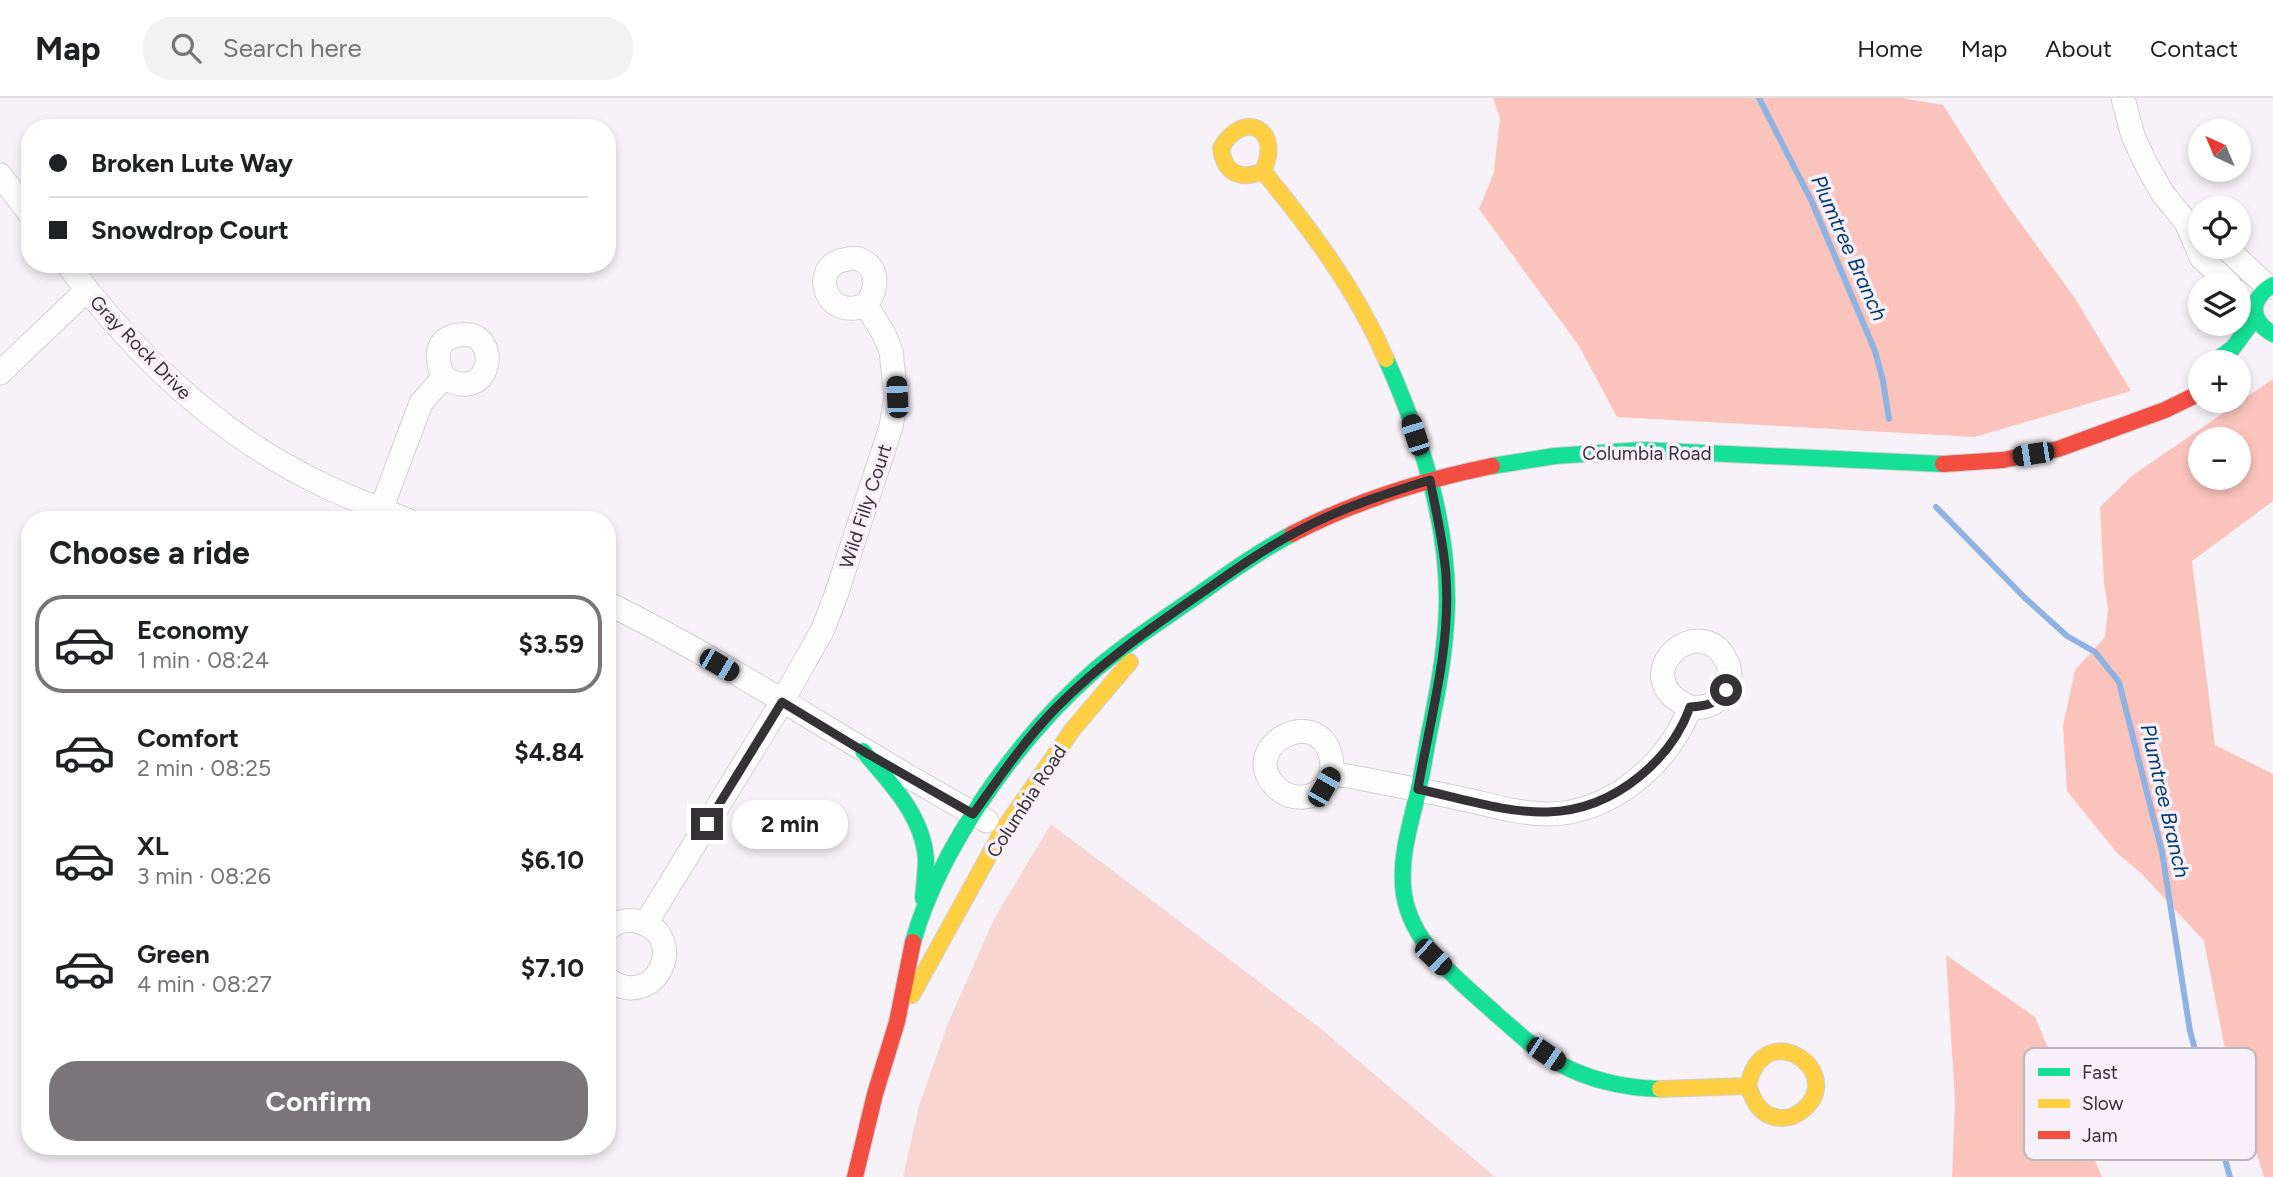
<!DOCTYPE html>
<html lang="en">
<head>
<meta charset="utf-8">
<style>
  body { margin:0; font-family:Figtree,sans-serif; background:#f2f2f2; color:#202124; height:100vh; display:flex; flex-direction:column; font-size:26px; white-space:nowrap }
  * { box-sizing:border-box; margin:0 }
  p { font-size:23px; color:#757577 }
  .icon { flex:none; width:38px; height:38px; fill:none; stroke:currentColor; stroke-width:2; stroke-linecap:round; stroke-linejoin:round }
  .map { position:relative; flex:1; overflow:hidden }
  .drawer { position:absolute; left:21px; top:413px; width:595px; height:644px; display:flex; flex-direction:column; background:#fff; border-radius:28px; box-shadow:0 4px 10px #0003 }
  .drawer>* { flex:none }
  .guide { position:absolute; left:21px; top:21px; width:595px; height:154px; border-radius:28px; box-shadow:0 4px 10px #0003; display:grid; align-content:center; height:154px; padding:0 28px; background:#fff }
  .needle { width:46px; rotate:316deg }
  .tools { position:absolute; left:2188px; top:21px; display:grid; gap:14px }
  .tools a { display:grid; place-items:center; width:63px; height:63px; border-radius:50%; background:#fff; box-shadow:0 4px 10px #0003; font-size:35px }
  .end { position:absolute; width:32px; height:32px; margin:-16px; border:9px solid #353235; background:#fff; box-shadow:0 0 0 4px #fff }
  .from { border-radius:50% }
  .bubble { position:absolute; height:49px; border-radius:24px; background:#fff; box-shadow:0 4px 10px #0003; font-size:23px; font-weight:700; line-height:49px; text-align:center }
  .car { position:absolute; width:21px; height:42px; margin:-21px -10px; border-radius:9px; box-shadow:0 0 5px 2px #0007; background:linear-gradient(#222 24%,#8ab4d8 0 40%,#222 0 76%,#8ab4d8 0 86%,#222 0) }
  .guide b { display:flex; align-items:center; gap:24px; height:66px; font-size:26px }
  .guide b+b { border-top:2px solid #e0e0e0 }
  .guide i { width:18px; height:18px; background:#202124 }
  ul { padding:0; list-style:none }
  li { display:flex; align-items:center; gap:21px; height:98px; margin:0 14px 10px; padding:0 14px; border:4px solid transparent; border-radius:28px }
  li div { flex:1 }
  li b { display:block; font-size:26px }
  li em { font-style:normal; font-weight:700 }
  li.active { border-color:#797579 }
  li>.icon { width:63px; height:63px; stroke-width:1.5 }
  h2 { padding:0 28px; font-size:32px; line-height:84px }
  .button { display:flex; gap:14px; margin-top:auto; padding:14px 28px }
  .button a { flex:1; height:80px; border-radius:28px; background:#797579; color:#fff; font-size:28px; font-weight:700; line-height:80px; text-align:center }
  header { display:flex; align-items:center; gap:42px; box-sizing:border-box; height:98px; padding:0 35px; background:#fff; border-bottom:2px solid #e0e0e0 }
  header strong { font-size:33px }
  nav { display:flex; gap:38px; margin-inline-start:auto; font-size:24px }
  .search { width:490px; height:63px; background:#f2f2f2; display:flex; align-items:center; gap:18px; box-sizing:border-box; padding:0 24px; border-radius:28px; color:#757577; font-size:26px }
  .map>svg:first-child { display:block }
  .green { fill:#f7d6d2 }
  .forest { fill:#fac4bc; fill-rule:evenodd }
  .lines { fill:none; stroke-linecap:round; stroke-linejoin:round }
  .stream { stroke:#8eb3e3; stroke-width:6 }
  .street-casing { stroke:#d2cfd2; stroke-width:25 }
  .fast-casing { stroke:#d2cfd2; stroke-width:18 }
  .slow-casing { stroke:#d2cfd2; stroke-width:18 }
  .jam-casing { stroke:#d2cfd2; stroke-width:18 }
  .street { stroke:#fefdfe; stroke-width:23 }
  .fast { stroke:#16e098; stroke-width:16 }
  .slow { stroke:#ffcf43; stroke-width:16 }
  .jam { stroke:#f24e42; stroke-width:16 }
  .route { stroke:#353235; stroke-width:9 }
  .labels { text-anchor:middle; stroke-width:7; stroke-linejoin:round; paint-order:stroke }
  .street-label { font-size:19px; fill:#353235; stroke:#f8f0f9 }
  .water-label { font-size:21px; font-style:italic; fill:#003b77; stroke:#f8f0f9 }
  .key { fill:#f8f0f9; stroke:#beb7be; stroke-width:2 }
  .key-label { font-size:19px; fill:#353235 }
</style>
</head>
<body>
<header>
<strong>Map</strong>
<div class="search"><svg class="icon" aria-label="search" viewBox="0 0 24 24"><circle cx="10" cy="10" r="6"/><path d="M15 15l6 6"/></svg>Search here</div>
<nav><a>Home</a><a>Map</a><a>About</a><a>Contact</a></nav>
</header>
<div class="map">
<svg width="2273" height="1079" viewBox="0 0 2273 1079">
  <rect width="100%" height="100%" fill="#f7f2f7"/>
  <path class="green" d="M1051 726 1320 930 1495 1079H903L919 1008 947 928 993 823Z"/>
  <g class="forest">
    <path d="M1493 0H1902L1943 7 2001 98 2076 202 2131 293 1975 339 1617 319 1579 248 1479 111 1494 74 1500 20Z"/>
    <path d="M2273 281V403L2192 463 2215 647 2273 676V1079H2264L2227 961 2204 843 2141 775 2117 755 2067 693 2063 628 2075 572 2105 539 2108 511 2104 484 2100 409 2133 377ZM2200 341H2238V380H2200Z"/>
    <path d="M1946 857 2035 919 2102 1079H1952L1955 1003Z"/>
  </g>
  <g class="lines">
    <g class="stream">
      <path d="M1759 0 1812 104 1875 253 1883 283 1889 321"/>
      <path d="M1936 409 2024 499 2067 538 2095 554 2119 584 2162 754 2190 933 2230 1079"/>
    </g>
    <g class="street-casing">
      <g id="street">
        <path d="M2123 0 2133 38 2147 68 2163 96 2186 124 2201 159 2230 187"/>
        <path d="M0 77 30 116"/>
        <path d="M2225 149 2268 189"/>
        <path d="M67 166C135 257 219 338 323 387 350 400 379 411 407 422"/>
        <path d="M0 275 87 192"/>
        <path d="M377 422 421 305 444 279C492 310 504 230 459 237 434 240 435 262 444 279"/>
        <path d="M607 505C738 569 859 654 987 723"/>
        <path d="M1332 675C1330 679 1328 685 1324 689 1311 703 1289 702 1276 689 1232 646 1334 596 1332 675 1374 683 1416 691 1458 700 1488 706 1518 716 1548 716 1610 716 1670 665 1690 609 1695 609 1702 610 1706 608 1724 604 1735 580 1727 564 1701 508 1621 579 1690 609"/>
        <path d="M646 825 782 604 823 531 836 497 891 329 896 299 891 253 884 236 866 207C877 192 881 170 859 161 854 159 849 161 843 162 810 169 824 224 866 207"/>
        <path d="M607 832C615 824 626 821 637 823 691 836 657 916 607 881"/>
      </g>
    </g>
    <g class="fast-casing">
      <g id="fast">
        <path d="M2273 187C2249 201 2249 222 2273 236"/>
        <path d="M1386 261C1420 337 1448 421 1447 506 1446 550 1438 593 1429 636 1425 657 1422 678 1417 698 1409 732 1399 762 1404 797 1413 849 1460 883 1496 916 1516 933 1535 952 1558 965 1589 982 1625 990 1660 991"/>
        <path d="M2214 264 2233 250 2255 220"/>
        <path d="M1492 368 1555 358 1642 352 1943 366"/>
        <path d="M863 653C890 684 923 718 926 761 926 774 924 787 923 800"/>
        <path d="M913 844C940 747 1020 638 1095 572 1126 545 1161 523 1194 500 1226 477 1258 454 1292 436"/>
      </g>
    </g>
    <g class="slow-casing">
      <g id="slow">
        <path d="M1263 73C1283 32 1244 10 1221 50 1224 75 1240 83 1263 73 1311 132 1356 191 1386 261"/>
        <path d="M912 897 1003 732 1073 631 1130 564"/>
        <path d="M1660 991 1748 988C1751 994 1753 1002 1757 1007 1769 1023 1790 1024 1804 1011 1847 973 1763 916 1748 988"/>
      </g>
    </g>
    <g class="jam-casing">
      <g id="jam">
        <path d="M1943 366 2003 362 2058 351 2165 312 2200 295"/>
        <path d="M1292 436C1355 403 1423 382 1492 368"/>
        <path d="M855 1079 875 996 897 924 913 844"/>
      </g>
    </g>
    <use href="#street" class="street"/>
    <use href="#fast" class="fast"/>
    <use href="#slow" class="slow"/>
    <use href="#jam" class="jam"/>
  </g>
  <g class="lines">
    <path class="route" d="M707 726 782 604 863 653 973 716C999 680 1024 643 1055 611 1100 565 1152 529 1206 492 1236 471 1267 449 1300 432 1341 410 1385 396 1430 382 1436 414 1444 446 1446 478 1451 550 1430 621 1418 691 1500 709 1567 738 1640 678 1662 660 1680 637 1690 609 1707 608 1716 606 1726 592"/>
  </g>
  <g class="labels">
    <g class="street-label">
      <text transform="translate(141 249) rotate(46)" y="7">Gray Rock Drive</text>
      <text x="1647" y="362">Columbia Road</text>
      <text transform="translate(865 408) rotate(-72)" y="7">Wild Filly Court</text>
      <text transform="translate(1026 703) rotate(-57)" y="7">Columbia Road</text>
    </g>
    <g class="water-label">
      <text transform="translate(1849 150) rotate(66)" y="7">Plumtree Branch</text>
      <text transform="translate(2165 703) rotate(77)" y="7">Plumtree Branch</text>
    </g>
  </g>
  <rect x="2024" y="950" width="232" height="112" rx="10" class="key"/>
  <rect x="2038" y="970" width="32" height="8" fill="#16e098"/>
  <rect x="2038" y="1001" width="32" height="9" fill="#ffcf43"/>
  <rect x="2038" y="1033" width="32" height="8" fill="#f24e42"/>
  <g class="key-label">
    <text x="2082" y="981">Fast</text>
    <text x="2082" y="1012">Slow</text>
    <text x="2082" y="1044">Jam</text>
  </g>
</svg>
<div class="tools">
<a><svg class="needle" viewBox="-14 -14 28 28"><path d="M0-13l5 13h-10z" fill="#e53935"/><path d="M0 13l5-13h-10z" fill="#757577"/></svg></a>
<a><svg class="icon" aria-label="locate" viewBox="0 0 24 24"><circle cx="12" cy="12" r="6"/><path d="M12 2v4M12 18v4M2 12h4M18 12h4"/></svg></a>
<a><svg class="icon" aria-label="layers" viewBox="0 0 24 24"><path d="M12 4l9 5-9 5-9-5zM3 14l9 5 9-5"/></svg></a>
<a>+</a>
<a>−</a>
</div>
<i class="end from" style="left:1726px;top:592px"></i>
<i class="end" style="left:707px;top:726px"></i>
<div class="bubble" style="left:732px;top:702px;width:116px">2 min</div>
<i class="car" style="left:897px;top:299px;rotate:357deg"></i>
<i class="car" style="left:1415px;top:337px;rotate:342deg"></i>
<i class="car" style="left:2033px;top:356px;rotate:261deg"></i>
<i class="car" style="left:719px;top:567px;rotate:120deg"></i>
<i class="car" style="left:1324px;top:689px;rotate:30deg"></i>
<i class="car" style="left:1433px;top:859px;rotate:134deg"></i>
<i class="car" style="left:1546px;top:956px;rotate:124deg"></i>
<div class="guide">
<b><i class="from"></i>Broken Lute Way</b>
<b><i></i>Snowdrop Court</b>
</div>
<section class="drawer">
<h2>Choose a ride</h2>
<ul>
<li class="active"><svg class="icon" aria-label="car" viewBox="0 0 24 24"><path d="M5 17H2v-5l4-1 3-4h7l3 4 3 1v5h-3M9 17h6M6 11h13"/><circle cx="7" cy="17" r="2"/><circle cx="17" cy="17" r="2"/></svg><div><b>Economy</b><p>1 min · 08:24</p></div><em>$3.59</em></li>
<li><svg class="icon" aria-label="car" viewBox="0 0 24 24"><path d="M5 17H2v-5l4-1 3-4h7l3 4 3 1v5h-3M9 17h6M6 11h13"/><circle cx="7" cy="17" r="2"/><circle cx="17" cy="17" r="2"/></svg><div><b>Comfort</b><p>2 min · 08:25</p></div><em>$4.84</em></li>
<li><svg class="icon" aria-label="car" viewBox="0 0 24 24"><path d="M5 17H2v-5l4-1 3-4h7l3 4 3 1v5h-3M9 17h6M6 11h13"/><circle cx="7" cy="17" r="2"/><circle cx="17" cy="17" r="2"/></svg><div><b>XL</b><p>3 min · 08:26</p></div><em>$6.10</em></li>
<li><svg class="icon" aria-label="car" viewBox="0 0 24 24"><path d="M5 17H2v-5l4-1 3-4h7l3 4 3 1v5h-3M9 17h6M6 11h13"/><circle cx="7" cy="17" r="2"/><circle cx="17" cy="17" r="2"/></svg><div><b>Green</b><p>4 min · 08:27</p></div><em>$7.10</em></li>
</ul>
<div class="button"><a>Confirm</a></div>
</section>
</div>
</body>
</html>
